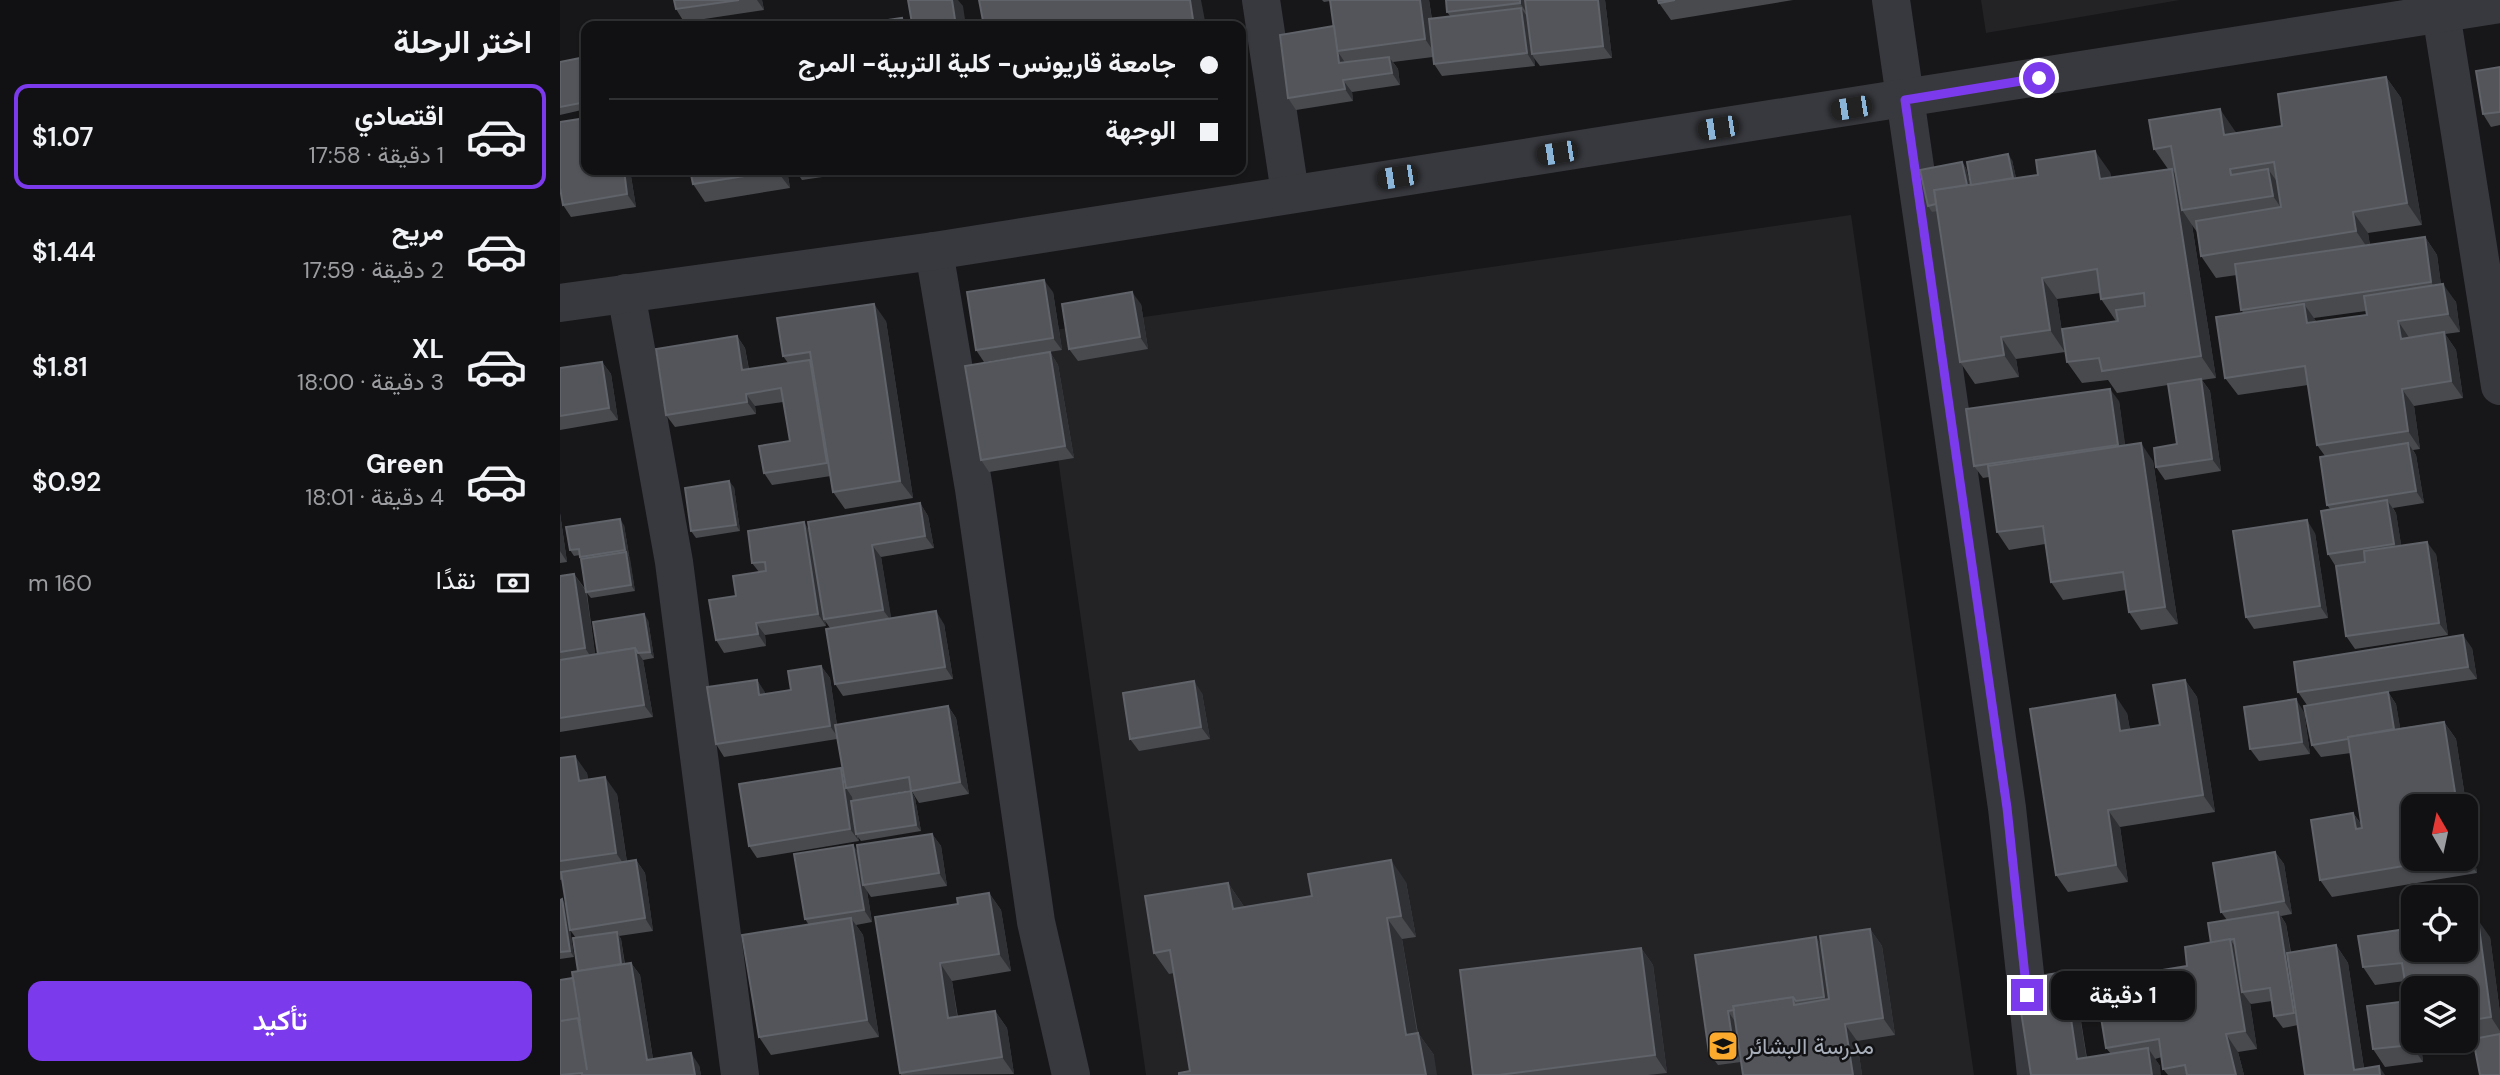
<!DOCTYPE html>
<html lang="ar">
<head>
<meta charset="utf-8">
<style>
  body { margin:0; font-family:"DM Sans",Vazirmatn,sans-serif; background:#1e1f21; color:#f1f3f6; direction:rtl; height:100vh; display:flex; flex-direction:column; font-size:26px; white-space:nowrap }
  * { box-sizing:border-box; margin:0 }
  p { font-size:23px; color:#9c9da0 }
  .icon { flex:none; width:38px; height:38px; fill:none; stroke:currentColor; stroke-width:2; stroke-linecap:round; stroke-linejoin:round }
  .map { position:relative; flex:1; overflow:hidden; direction:ltr }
  .side { display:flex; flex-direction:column; background:#111113; width:560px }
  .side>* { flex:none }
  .banner { position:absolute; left:21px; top:21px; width:665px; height:154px; border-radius:14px; box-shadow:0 2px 5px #0004,0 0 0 2px #303133; direction:rtl; display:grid; align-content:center; height:154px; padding:0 28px; background:#111113 }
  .needle { width:46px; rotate:351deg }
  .fabs { position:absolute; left:1841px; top:794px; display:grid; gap:14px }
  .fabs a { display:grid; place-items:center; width:77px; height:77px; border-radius:14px; background:#111113; box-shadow:0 2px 5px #0004,0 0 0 2px #303133; font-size:35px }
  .end { position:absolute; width:32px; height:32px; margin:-16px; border:9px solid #7c3aed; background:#fff; box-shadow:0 0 0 4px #fff }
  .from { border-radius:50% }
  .bubble { position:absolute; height:49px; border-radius:14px; background:#111113; box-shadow:0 2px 5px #0004,0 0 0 2px #303133; font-size:23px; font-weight:600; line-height:49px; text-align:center; direction:rtl }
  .car { position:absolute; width:21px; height:42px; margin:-21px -10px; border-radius:9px; box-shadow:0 0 5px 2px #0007; background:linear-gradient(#222 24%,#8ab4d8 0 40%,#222 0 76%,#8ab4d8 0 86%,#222 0) }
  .banner b { display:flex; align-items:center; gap:24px; height:66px; font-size:26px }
  .banner b+b { border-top:2px solid #303133 }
  .banner i { width:18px; height:18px; background:#f1f3f6 }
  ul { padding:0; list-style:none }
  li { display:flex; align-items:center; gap:21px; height:105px; margin:0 14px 10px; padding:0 14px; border:4px solid transparent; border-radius:14px }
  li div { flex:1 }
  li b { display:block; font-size:26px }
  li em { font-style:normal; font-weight:600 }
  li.on { border-color:#7c3aed }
  li>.icon { width:63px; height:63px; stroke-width:1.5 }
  h2 { padding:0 28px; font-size:32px; line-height:84px }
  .pay { display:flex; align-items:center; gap:18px; height:77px; padding:0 28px; font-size:26px }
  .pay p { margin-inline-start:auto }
  .action { display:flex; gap:14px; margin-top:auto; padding:14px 28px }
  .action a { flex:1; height:80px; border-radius:14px; background:#7c3aed; color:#fff; font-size:28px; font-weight:600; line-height:80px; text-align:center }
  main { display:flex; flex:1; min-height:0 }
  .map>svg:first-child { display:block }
  .built { fill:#232326 }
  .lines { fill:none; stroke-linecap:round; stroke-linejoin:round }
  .minor { stroke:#38393e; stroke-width:38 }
  .wall { fill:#484a4e; fill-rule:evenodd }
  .shaded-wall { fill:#303134 }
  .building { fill:#53555a; stroke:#606369; stroke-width:2 }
  .route { stroke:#7c3aed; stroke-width:9 }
  .labels { text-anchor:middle; stroke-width:5; stroke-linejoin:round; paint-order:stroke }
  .poi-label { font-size:23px; fill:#a8afba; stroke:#121214; text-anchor:start }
</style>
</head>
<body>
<main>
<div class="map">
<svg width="1940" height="1075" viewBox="0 0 1940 1075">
  <rect width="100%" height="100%" fill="#171719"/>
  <g class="built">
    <path d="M1421 0H1620L1426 33Z"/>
    <path d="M1291 215 1414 1075H586L480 332Z"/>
  </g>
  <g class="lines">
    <g class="minor">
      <path d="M701 0 730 193"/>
      <path d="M1331 0 1447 808 1476 1075"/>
      <path d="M1881 13 1940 386"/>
      <path d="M374 251 414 489 476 922 511 1075"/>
      <path d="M66 293 114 562 180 1075"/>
      <path d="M0 303 374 251 1940 4"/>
    </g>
  </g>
  <g class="wall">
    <path d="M114 0H202L204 10 124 22 116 9Z"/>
    <path d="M762 0H869L872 19 890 16 887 12 886 0H1045L1052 58 980 66 974 58 975 66 882 76 874 64 873 57 833 62 838 69 840 85 792 92 793 101 736 110 728 98 774 26 770 1 764 2Z"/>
    <path d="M1098 0H1233L1111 20 1099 3Z"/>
    <path d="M25 57 26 59V109L0 115V62Z"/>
    <path d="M1940 67V125L1931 127 1923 114Z"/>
    <path d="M1826 77 1841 98 1862 225 1808 233 1810 245 1865 237 1877 255 1881 285 1896 302 1900 332 1885 334 1896 350 1903 398 1854 406 1860 449 1853 450 1856 455 1864 503 1833 508 1836 513 1841 545 1876 554 1888 635 1795 649 1786 636 1776 567 1768 554 1770 509 1767 505 1765 456 1757 445 1748 385 1678 395 1665 378 1684 313 1681 310 1677 275 1656 278 1641 256 1637 232 1632 225 1656 378 1642 380 1650 391 1661 471 1605 480 1596 467 1617 444 1608 385 1557 393 1548 380 1522 383 1507 362 1556 321 1541 299 1540 293 1497 299 1505 352 1456 359 1459 377 1415 384 1400 362 1377 211 1372 212 1368 206 1402 162 1406 168 1410 185 1452 160 1456 178 1550 172 1551 178 1608 169 1594 149 1675 131 1676 133 1722 126ZM1806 311 1807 315 1756 322 1754 318Z"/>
    <path d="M70 170 76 207 11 217 3 205Z"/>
    <path d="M79 170H105L82 173Z"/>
    <path d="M227 170 230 188 145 202 133 184Z"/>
    <path d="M235 170H290V173L242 180Z"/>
    <path d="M493 292 502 350 424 362 416 350Z"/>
    <path d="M581 304 588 349 518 361 509 349Z"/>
    <path d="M326 321 353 498 285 509 273 492 271 476 212 485 204 473 230 441 223 402 195 406 196 414 115 427 106 415 177 336 185 348 189 369 228 363 223 356Z"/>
    <path d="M490 352 498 365 514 458 429 472 421 460Z"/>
    <path d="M42 362 51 374 58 420 0 430V368Z"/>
    <path d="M1559 401 1565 446 1593 461 1618 624 1581 630 1569 612 1566 590 1503 600 1491 582 1485 544 1449 550 1437 532 1429 477 1423 478 1414 466Z"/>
    <path d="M174 487 180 531 136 538 131 531Z"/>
    <path d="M360 503 368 516 374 548 321 557 331 619 384 624 393 679 283 696 275 684 270 628 265 621 266 626 205 635 206 646 164 653 156 640 176 596 199 572 192 563 249 531Z"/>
    <path d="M0 513 7 562 0 563Z"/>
    <path d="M64 525 75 591 31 598 27 593 35 654H38L88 620 94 658 83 660 93 717 0 732V576L14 574 26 590 21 559 20 555 14 556 10 550Z"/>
    <path d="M1755 533 1768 618 1694 629 1686 617Z"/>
    <path d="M1912 648 1917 679 1828 692 1836 704 1840 728 1884 722 1896 739 1909 823H1906V807H1853V859H1906V824L1910 830 1917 873 1772 897 1760 880 1793 813 1802 825 1791 753 1761 757 1752 745 1807 696 1747 705 1738 692Z"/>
    <path d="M261 666 270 678 277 725 388 706 396 718 409 794 359 803 351 790 313 797 351 791 355 798 361 831 301 841 298 837 299 841 197 858 189 846 281 768 283 771 277 739 164 757 156 744 197 680 205 694 231 690Z"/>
    <path d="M1625 680 1637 697 1655 812 1560 827 1568 882 1508 892 1496 875 1567 713 1570 730 1600 725Z"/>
    <path d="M642 693 650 739 579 751 570 739Z"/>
    <path d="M1744 712 1750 754 1699 761 1690 749Z"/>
    <path d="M0 758 27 773 28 780 57 794 67 862 76 860 85 873 93 931 59 936 61 939 65 964 71 963 80 975 93 1059 139 1065 141 1075H0L13 978 18 971 16 938 10 930 14 957 0 959V900L6 905 3 879 0 880Z"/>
    <path d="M372 834 381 846 387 886 311 897 307 891 312 922 296 925 303 935 319 1037 211 1055 199 1037 249 925 245 919 298 852Z"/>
    <path d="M1715 852 1724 864 1732 914 1721 916 1726 924 1731 952 1776 945 1788 963 1804 1068 1825 1075H1745L1738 1025 1723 1028 1714 1016 1712 1001 1691 1004 1690 1003 1697 1049 1678 1052 1684 1075H1608L1603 1069 1602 1057 1595 1059 1600 1066 1471 1075 1516 990 1527 1058 1551 1054 1546 1048 1651 943 1667 920 1661 912Z"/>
    <path d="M846 882 856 937 842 939 858 1033 874 1055 630 1071 614 973 609 974 594 953 668 883 683 905 684 907Z"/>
    <path d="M429 893 441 910 451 971 392 981 398 1017 435 1011 447 1028 454 1074 341 1075 340 1073 398 904Z"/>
    <path d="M1310 929 1322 946 1335 1035 1297 1041 1302 1075H1183L1181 1062 1158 1065 1149 1053 1135 955 1256 937 1261 946Z"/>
    <path d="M1930 937 1940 1013V1075L1918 1038 1906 1040V989H1853V1041H1894L1861 1045 1863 1062 1825 1067 1813 1049 1848 1001 1845 981 1815 985 1803 967Z"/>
    <path d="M1081 948 1093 965 1107 1073 1088 1075H913Z"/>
  </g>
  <g class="shaded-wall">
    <path d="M197 0H202L204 10Z"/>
    <path d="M392 0H398L403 6 406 26H396Z"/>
    <path d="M630 0H641L646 26H634Z"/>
    <path d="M860 0H869L877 56 865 39Z"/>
    <path d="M960 0H967L968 15 960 3Z"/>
    <path d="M1038 0H1045L1052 58 1043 46Z"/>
    <path d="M961 8 970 20 972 54 974 58 975 66 967 53Z"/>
    <path d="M778 52 786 64 779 63Z"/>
    <path d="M829 57 838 69 840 85 832 73Z"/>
    <path d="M1826 77 1841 98 1862 225 1847 203Z"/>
    <path d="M783 80 792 92 793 101 785 89Z"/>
    <path d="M1660 109 1675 131 1679 156 1664 135Z"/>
    <path d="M1535 151 1550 172 1555 201 1540 179Z"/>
    <path d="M1448 154 1452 160 1460 195 1455 189Z"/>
    <path d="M1402 162 1406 168 1414 204 1409 198Z"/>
    <path d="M1612 169 1627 190 1622 210 1632 225 1656 378 1641 356Z"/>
    <path d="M1708 169 1723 190 1728 218 1713 196Z"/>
    <path d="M64 170H70L76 207 67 194Z"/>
    <path d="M217 170H227L230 188 217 171Z"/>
    <path d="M1793 212 1808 233 1811 253 1796 231Z"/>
    <path d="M1865 237 1877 255 1883 300 1871 282Z"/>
    <path d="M1482 278 1497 299 1505 352 1490 330Z"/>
    <path d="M484 280 493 292 502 350 493 338Z"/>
    <path d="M1883 284 1896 302 1900 332 1888 314Z"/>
    <path d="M572 292 581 304 588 349 580 337Z"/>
    <path d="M314 304 326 321 353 498 340 481Z"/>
    <path d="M1744 304 1756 321 1759 341 1747 323Z"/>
    <path d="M1838 321 1850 339H1841Z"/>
    <path d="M1884 332 1896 350 1903 398 1891 381Z"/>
    <path d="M177 336 185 348 191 383 182 370Z"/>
    <path d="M1441 337 1456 359 1459 377 1444 355Z"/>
    <path d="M490 352 498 365 514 458 505 446Z"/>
    <path d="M250 360 259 372 275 475 267 463Z"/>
    <path d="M42 362 51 374 58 420 49 408Z"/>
    <path d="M1641 379 1650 391 1661 471 1652 459Z"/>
    <path d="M1550 389 1559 401 1567 457 1558 445Z"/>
    <path d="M1842 389 1854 406 1860 449 1848 431Z"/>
    <path d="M186 394 195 406 196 414 187 402Z"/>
    <path d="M1581 443 1593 461 1618 624 1605 607Z"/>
    <path d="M1848 443 1856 455 1864 503 1856 491Z"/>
    <path d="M169 481 174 487 180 531 176 525Z"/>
    <path d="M1827 500 1836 513 1843 556 1834 544Z"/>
    <path d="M360 503 368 516 374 548 365 536Z"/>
    <path d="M0 513 7 562 0 551Z"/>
    <path d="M60 519 64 525 69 556 65 550Z"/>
    <path d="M1747 520 1755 533 1768 618 1760 606Z"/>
    <path d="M244 522 252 535 264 619 266 626 258 614Z"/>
    <path d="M1867 542 1876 554 1888 635 1879 623Z"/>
    <path d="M312 545 321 557 332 622 323 610Z"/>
    <path d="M66 552 70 558 75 591 71 585Z"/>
    <path d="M14 574 26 591 37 666 25 648Z"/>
    <path d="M376 611 384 624 393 679 385 667Z"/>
    <path d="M84 614 88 620 94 658 90 652Z"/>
    <path d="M196 623 205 635 206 646 198 634Z"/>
    <path d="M1903 635 1912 648 1917 679 1908 667Z"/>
    <path d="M75 648 83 660 93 717 84 705Z"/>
    <path d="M261 666 270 678 279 739 270 726Z"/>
    <path d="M197 680 205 692 208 707 199 695Z"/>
    <path d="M1625 680 1637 697 1655 812 1643 795Z"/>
    <path d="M634 681 642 693 650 739 641 727Z"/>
    <path d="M1828 692 1836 704 1843 744 1834 732Z"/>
    <path d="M1555 695 1567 713 1573 748 1560 731Z"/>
    <path d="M1736 699 1744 712 1750 754 1742 742Z"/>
    <path d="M388 706 396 718 409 794 400 782Z"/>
    <path d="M1884 722 1896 739 1909 823 1906 818V807H1898L1897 805Z"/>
    <path d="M15 756 27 773 31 798 19 781Z"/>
    <path d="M281 768 289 780 286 788 292 797 298 834H296L299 841 290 829Z"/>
    <path d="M45 777 57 794 68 870 56 853Z"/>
    <path d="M351 791 355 798 361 831 356 825Z"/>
    <path d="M1548 810 1560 827 1568 882 1556 865Z"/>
    <path d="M1793 813 1805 830 1796 829Z"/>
    <path d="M1906 824 1910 830 1917 873 1906 858Z"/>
    <path d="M372 834 381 846 387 886 379 873Z"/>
    <path d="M293 845 302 857 303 885 307 891 312 922 304 910Z"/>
    <path d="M1715 852 1724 864 1732 914 1724 901Z"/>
    <path d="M76 860 85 873 93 931 85 918Z"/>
    <path d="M831 860 846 882 856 937 841 916Z"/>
    <path d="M668 883 683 905 688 930 673 909Z"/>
    <path d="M429 893 441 910 451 971 439 954Z"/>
    <path d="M2 899 7 906 14 957 10 951Z"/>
    <path d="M1718 912 1726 924 1742 1025 1734 1013Z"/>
    <path d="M291 918 303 935 319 1037 307 1020Z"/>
    <path d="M827 918 842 939 861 1057 846 1035Z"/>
    <path d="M1918 920 1930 937 1940 1013V1031L1931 1017Z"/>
    <path d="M1310 929 1322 946 1335 1035 1323 1018Z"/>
    <path d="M57 932 61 939 66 975 62 969Z"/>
    <path d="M1256 937 1264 950 1273 1009 1264 997Z"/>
    <path d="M1670 939 1682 957V992L1690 1003 1697 1049 1685 1031Z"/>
    <path d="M1776 945 1788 963 1805 1075 1794 1070Z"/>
    <path d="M1081 948 1093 965 1107 1073 1095 1055Z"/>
    <path d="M71 963 80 975 95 1073 87 1060Z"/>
    <path d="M380 963 392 981 400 1036 388 1018Z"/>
    <path d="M1504 972 1516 990 1529 1075 1517 1059Z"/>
    <path d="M435 1011 447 1028 454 1074 442 1057Z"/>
    <path d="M1168 1011 1176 1023 1182 1062 1174 1050Z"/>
    <path d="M1285 1024 1297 1041 1302 1075H1293Z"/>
    <path d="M1849 1028 1853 1034V1041H1858L1861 1045 1863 1062 1851 1045Z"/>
    <path d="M858 1033 874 1055 877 1075H866Z"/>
    <path d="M1666 1034 1678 1052 1684 1075H1676Z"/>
    <path d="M1588 1048 1600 1066 1601 1075H1592Z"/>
    <path d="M131 1053 139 1065 141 1075H135Z"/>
    <path d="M1819 1066 1825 1075H1820Z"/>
  </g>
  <g class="building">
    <path d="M114 0H179L116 9Z"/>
    <path d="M348 0H392L396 26H288L342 18 343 24 352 23Z"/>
    <path d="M419 0H630L634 26H424Z"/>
    <path d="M770 0H860L865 39 777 51Z"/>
    <path d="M886 0H960V3L887 12Z"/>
    <path d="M965 0H1038L1043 46 972 54Z"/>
    <path d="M1098 0H1115L1099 3Z"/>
    <path d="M961 8 967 53 874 64 869 19Z"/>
    <path d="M774 26 779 63 829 57 832 73 783 80 785 89 728 98 720 35Z"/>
    <path d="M25 57 26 65V102L0 107V62Z"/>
    <path d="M1940 67V112L1923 114 1916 71Z"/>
    <path d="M1826 77 1847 203 1793 212 1796 231 1641 256 1636 221 1721 207 1714 162 1670 169 1671 175 1708 169 1713 196 1622 210 1611 146 1594 149 1589 120 1660 109 1664 135 1722 126 1718 94Z"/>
    <path d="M26 118V170H64L67 194 3 205 0 188V122Z"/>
    <path d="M1535 151 1540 179 1612 169 1641 356 1542 371 1539 358 1507 362 1502 329 1558 321 1556 310 1585 306 1584 293 1541 299 1537 269 1482 278 1490 330 1441 337 1444 355 1400 362 1374 190 1478 175 1476 160Z"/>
    <path d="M1448 154 1453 178 1411 185 1407 162Z"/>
    <path d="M1402 162 1407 185 1374 190 1376 204 1368 206 1360 170Z"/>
    <path d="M130 170H217V171L133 184Z"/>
    <path d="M1865 237 1871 282 1681 310 1675 264Z"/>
    <path d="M484 280 493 338 416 350 407 292Z"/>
    <path d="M1883 284 1888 314 1838 321 1841 339 1884 332 1891 381 1842 389 1848 431 1757 445 1745 366 1665 378 1656 317 1744 304 1747 323 1807 315 1804 296Z"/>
    <path d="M572 292 580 337 509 349 502 304Z"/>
    <path d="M314 304 340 481 273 492 250 352 223 356 217 318Z"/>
    <path d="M177 336 182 370 250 360 267 463 204 473 199 446 230 441 221 388 186 394 187 402 106 415 96 349Z"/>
    <path d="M490 352 505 446 421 460 405 366Z"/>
    <path d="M42 362 49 408 0 416V368Z"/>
    <path d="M1641 379 1652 459 1596 467 1594 448 1617 444 1608 384Z"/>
    <path d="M1550 389 1558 445 1414 466 1406 409Z"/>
    <path d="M1581 443 1605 607 1569 612 1563 572 1491 582 1483 526 1437 532 1428 466Z"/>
    <path d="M1848 443 1856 491 1767 505 1760 457Z"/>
    <path d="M169 481 176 525 131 531 125 488Z"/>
    <path d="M1827 500 1834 544 1768 554 1761 511Z"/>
    <path d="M360 503 365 536 312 545 323 610 264 619 248 522Z"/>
    <path d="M60 519 65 550 20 557 19 549 10 550 6 527Z"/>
    <path d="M1747 520 1760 606 1686 617 1673 531Z"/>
    <path d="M244 522 258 614 196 623 198 634 156 640 149 600 176 596 173 576 206 571 205 562 192 563 188 531Z"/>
    <path d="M1867 542 1879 623 1786 636 1776 566 1805 562 1804 551Z"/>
    <path d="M66 552 71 585 26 592 21 559Z"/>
    <path d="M14 574 25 648 0 652V576Z"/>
    <path d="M376 611 385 667 275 684 266 629Z"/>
    <path d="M84 614 90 652 78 653 75 648 38 654 33 622Z"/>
    <path d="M1903 635 1908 667 1738 692 1734 662Z"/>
    <path d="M75 648 84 705 0 718V660Z"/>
    <path d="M261 666 270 726 156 744 147 687 197 680 199 695 231 690 228 671Z"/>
    <path d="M1625 680 1643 795 1548 810 1556 865 1496 875 1470 709 1555 695 1560 731 1600 725 1593 685Z"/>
    <path d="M634 681 641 727 570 739 563 693Z"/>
    <path d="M1828 692 1834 729 1788 737V739L1752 745 1744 706Z"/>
    <path d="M1736 699 1742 742 1690 749 1684 707Z"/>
    <path d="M388 706 400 782 351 791 349 777 286 788 275 725Z"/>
    <path d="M1884 722 1897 805 1887 807H1853V859H1885L1760 880 1751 820 1793 813 1796 829 1802 828 1788 737Z"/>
    <path d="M15 756 19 781 45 777 56 853 0 861V758Z"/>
    <path d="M281 768 290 829 189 846 179 784Z"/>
    <path d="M351 791 356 825 296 834 291 801Z"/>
    <path d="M372 834 379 873 303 885 297 845Z"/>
    <path d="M293 845 304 910 245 919 234 854Z"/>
    <path d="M1715 852 1724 901 1661 912 1653 863Z"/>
    <path d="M76 860 85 918 10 930 1 872Z"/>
    <path d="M831 860 841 916 827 918 846 1035 858 1033 866 1075H619V1073L630 1071 610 950 594 953 585 896 668 883 673 909 752 896 748 874Z"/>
    <path d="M429 893 439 954 380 963 388 1018 435 1011 442 1057 340 1073 315 917 398 904 397 898Z"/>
    <path d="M2 899 10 951 0 952V900Z"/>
    <path d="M1718 912 1734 1013 1714 1016 1710 988 1682 992 1674 939 1651 943 1648 923Z"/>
    <path d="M291 918 307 1020 199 1037 182 935Z"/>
    <path d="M1918 920 1931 1017 1906 1021V989H1853V1028H1849L1851 1045 1813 1049 1807 1006 1848 1001 1842 963 1803 967 1798 936 1853 928V950H1906V921Z"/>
    <path d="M1310 929 1323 1018 1285 1024 1293 1075H1183L1173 1006 1233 997 1234 1005 1269 999 1260 936Z"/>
    <path d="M57 932 61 964 18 971 13 938Z"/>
    <path d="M1256 937 1264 997 1236 1001 1233 997 1173 1006 1174 1010 1168 1011 1174 1050 1149 1053 1135 955Z"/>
    <path d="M1670 939 1685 1031 1666 1034 1676 1075H1627L1625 1065 1603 1069 1599 1039 1546 1048 1535 981 1627 966 1625 947Z"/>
    <path d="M1776 945 1794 1070 1819 1066 1820 1075H1745L1727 953Z"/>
    <path d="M1081 948 1095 1055 939 1075H913L900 970Z"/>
    <path d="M71 963 87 1060 131 1053 135 1075H22V1073L0 1075V1021L18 1018 27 1070 12 972Z"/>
    <path d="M1504 972 1517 1059 1588 1048 1592 1075H1471L1456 980Z"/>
    <path d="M13 978 20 1021 18 1018 0 1021V980Z"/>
    <path d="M1940 1034V1075H1920L1913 1039Z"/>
  </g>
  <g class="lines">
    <path class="route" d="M1467 995 1447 808 1345 100 1479 78"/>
  </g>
  <defs>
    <g id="school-square" transform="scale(1.575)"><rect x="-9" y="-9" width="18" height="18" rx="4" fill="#fbaa2d" stroke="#121214"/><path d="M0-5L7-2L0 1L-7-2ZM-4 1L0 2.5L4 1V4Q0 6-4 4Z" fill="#111"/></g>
  </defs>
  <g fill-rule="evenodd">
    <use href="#school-square" x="1163" y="1046"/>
  </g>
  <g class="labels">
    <g class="poi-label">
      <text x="1186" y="1054">مدرسة البشائر</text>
    </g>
  </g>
</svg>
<div class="fabs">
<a><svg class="needle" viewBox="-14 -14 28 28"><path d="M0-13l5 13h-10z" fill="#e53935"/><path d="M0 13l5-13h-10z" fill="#9c9da0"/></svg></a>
<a><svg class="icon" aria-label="locate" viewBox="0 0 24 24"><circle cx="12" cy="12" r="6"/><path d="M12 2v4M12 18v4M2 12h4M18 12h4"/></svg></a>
<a><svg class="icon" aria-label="layers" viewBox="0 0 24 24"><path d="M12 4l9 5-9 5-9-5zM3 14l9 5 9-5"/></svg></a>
</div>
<i class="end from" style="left:1479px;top:78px"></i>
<i class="end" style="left:1467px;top:995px"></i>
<div class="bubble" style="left:1491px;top:971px;width:144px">1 دقيقة</div>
<i class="car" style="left:1291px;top:108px;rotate:261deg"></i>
<i class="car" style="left:1158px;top:128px;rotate:261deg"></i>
<i class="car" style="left:997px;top:153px;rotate:261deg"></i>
<i class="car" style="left:837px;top:177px;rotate:261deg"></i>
<div class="banner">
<b><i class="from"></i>جامعة قاريونس- كلية التربية- المرج</b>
<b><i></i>الوجهة</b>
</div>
</div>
<section class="side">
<h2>اختر الرحلة</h2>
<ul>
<li class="on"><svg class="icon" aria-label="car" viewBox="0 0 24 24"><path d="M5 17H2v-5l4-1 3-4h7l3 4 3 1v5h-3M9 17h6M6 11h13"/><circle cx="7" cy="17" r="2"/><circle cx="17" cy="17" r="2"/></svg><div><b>اقتصادي</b><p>1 دقيقة · 17:58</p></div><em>$1.07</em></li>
<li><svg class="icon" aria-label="car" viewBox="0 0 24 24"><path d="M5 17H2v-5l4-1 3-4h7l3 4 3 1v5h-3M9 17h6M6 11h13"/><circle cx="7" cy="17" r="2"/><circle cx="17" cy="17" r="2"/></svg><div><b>مريح</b><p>2 دقيقة · 17:59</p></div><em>$1.44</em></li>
<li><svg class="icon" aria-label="car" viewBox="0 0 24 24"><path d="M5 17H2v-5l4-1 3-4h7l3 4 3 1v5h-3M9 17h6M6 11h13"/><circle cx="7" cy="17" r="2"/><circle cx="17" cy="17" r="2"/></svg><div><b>XL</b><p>3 دقيقة · 18:00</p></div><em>$1.81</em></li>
<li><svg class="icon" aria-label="car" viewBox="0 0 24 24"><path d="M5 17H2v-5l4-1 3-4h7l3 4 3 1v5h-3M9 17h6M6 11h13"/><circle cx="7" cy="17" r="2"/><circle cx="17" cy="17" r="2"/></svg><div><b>Green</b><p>4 دقيقة · 18:01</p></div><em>$0.92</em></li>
</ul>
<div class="pay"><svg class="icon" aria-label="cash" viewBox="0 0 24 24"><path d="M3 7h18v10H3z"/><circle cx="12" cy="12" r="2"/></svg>نقدًا<p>160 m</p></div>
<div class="action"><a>تأكيد</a></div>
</section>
</main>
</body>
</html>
